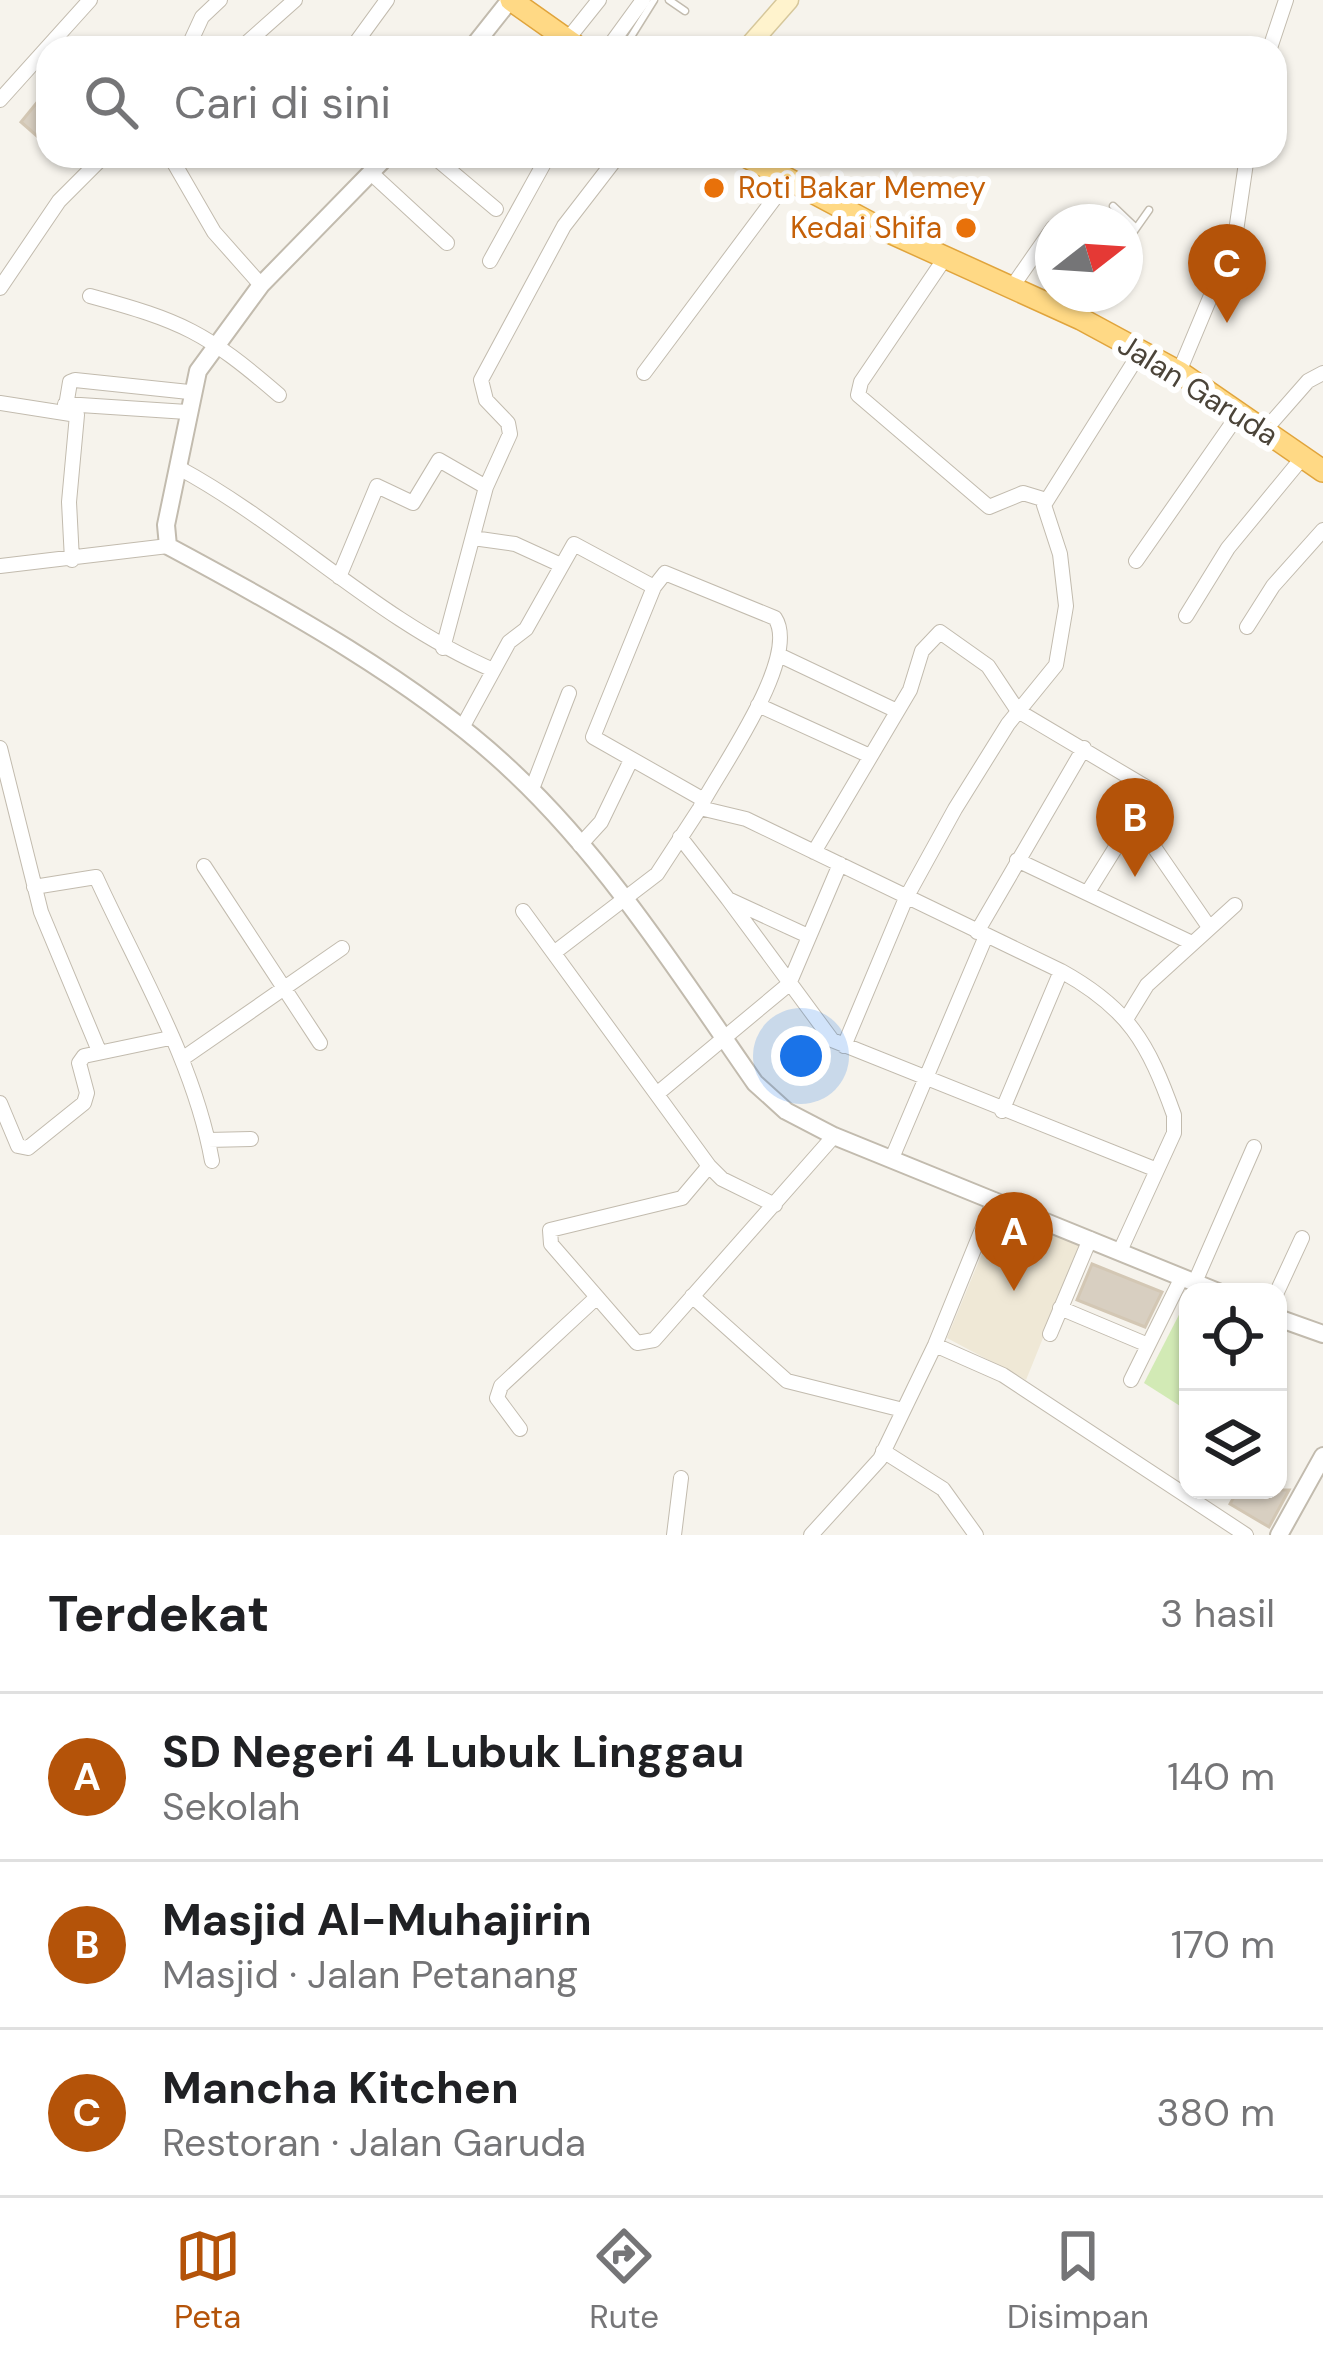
<!DOCTYPE html>
<html lang="id">
<head>
<meta charset="utf-8">
<style>
	:root { --surface:#fff; --page:#f2f2f2; --text:#202124; --muted:#757577; --line:#e0e0e0; --accent:#b45309 }
	body { margin:0; font-family:"DM Sans",sans-serif; background:var(--page); color:var(--text) }
	.controls { position:absolute; right:36px; bottom:36px; display:grid; overflow:hidden; border-radius:24px; box-shadow:0 3px 9px #0004 }
	.controls button { width:108px; height:108px; display:grid; place-items:center; padding:0; border:0; border-bottom:3px solid var(--line); background:var(--surface); color:var(--text); font:60px sans-serif }
	.compass { position:absolute; left:1035px; top:204px; width:108px; height:108px; border-radius:50%; background:var(--surface); box-shadow:0 3px 9px #0004; rotate:73deg }
	.you { position:absolute; left:801px; top:1056px; width:42px; height:42px; margin:-30px; border:9px solid #fff; border-radius:50%; background:#1a73e8; box-shadow:0 0 0 18px #1a73e833 }
	.badge { display:grid; place-items:center; width:78px; height:78px; border-radius:50%; background:var(--accent); color:#fff; font-size:39px; font-weight:700 }
	.pin { position:absolute; translate:-50% -99px; filter:drop-shadow(0 3px 6px #0008) }
	.pin::after { content:''; position:absolute; top:63px; width:42px; height:36px; background:inherit; clip-path:polygon(0 0,100% 0,50% 100%) }
	.list { margin:0; padding:0; list-style:none }
	h2 { display:flex; justify-content:space-between; align-items:center; height:156px; margin:0; padding:0 48px; font-size:51px }
	h2 small { font-size:39px; font-weight:400; color:var(--muted) }
	.list li { display:grid; grid-template-columns:78px 1fr auto; gap:36px; align-items:center; box-sizing:border-box; height:168px; padding:0 48px; border-top:3px solid var(--line) }
	.list b { display:block; font-size:45px; white-space:nowrap }
	.list p { margin:0; font-size:39px; white-space:nowrap; color:var(--muted) }
	.list em { font-size:39px; font-style:normal; color:var(--muted) }
	.icon { flex:none; width:66px; height:66px; fill:none; stroke:currentColor; stroke-width:2; stroke-linecap:round; stroke-linejoin:round }
	.map { position:relative; flex:none; width:1323px; height:1535px; overflow:hidden }
	.search { position:absolute; background:var(--surface); box-shadow:0 3px 9px #0004; left:36px; right:36px; top:36px; height:132px; display:flex; align-items:center; gap:30px; box-sizing:border-box; padding:0 42px; border-radius:36px; color:var(--muted); font-size:45px }
	.sheet { height:660px; background:var(--surface) }
	nav { display:flex; justify-content:space-around; align-items:center; box-sizing:border-box; height:168px; border-top:3px solid var(--line); background:var(--surface); font-size:33px; color:var(--muted) }
	nav a { display:grid; justify-items:center; gap:6px }
	nav .on { color:var(--accent) }
	.map>svg:first-child { display:block }
	.education { fill:#efe8d6 }
	.green { fill:#d2eab5 }
	.building { fill:#d8cfc1; stroke:#d3c7b4; stroke-width:3 }
	.lines { fill:none; stroke-linecap:round; stroke-linejoin:round }
	.service-casing { stroke:#c2bbae; stroke-width:9 }
	.minor-casing { stroke:#c2bbae; stroke-width:16 }
	.tertiary-casing { stroke:#c2bbae; stroke-width:20 }
	.secondary-casing { stroke:#d6c79b; stroke-width:21 }
	.trunk-casing { stroke:#e0a43c; stroke-width:24 }
	.service { stroke:#fff; stroke-width:6 }
	.minor { stroke:#fff; stroke-width:14 }
	.tertiary { stroke:#fff; stroke-width:16 }
	.secondary { stroke:#fff3cd; stroke-width:18 }
	.trunk { stroke:#ffd985; stroke-width:21 }
	.food-dot { fill:#e8710a; stroke:#fff; stroke-width:4.5 }
	.labels { text-anchor:middle; stroke-width:12; stroke-linejoin:round; paint-order:stroke }
	.food-label { font-size:30px; fill:#c56008; stroke:#fff; text-anchor:start }
	.street-label { font-size:30px; fill:#4b4439; stroke:#fff }
</style>
</head>
<body>
<div class="map">
<svg width="1323" height="1535" viewBox="0 0 1323 1535">
	<rect width="100%" height="100%" fill="#f6f3ec"/>
	<!-- education -->
	<path class="education" d="M1000,1210L1081,1244L1026,1380L947,1338Z"/>
	<!-- green -->
	<path class="green" d="M1184,1305L1188,1307V1411L1144,1383Z"/>
	<!-- building -->
	<path class="building" d="M48,89V123L37,136L21,122Z
		M1092,1264L1162,1292L1145,1327L1077,1300Z
		M1238,1490H1289L1269,1527L1230,1504Z"/>
	<g class="lines">
		<defs>
			<path id="service" d="M669,0L685,11
				M624,48L654,0
				M1113,206L1135,227
				M1125,244L1149,210
				M1082,317L1095,294"/>
			<path id="minor" d="M567,40L599,0
				M190,43L202,17L220,0
				M241,48L295,0
				M352,48L387,0
				M608,48L643,0
				M1270,48L1286,0
				M0,100L90,0
				M170,156L214,232L261,285
				M433,156L496,209
				M371,173L447,243
				M947,255L861,382L858,395L989,507L1023,493L1046,500
				M490,261L548,156
				M1012,287L1053,228
				M0,288L59,201L104,156
				M90,296C182,321 206,332 279,395
				M1179,372L1235,238L1247,156
				M644,373L789,179
				M0,403L77,415L69,502L72,560
				M65,404L187,412
				M65,412L70,382L75,380L189,392
				M1265,430L1308,381L1323,373
				M179,468C288,527 377,620 493,670
				M473,538L515,544L561,565
				M1136,561L1240,412
				M0,566L168,546
				M339,577L377,486L413,503L439,460L486,487
				M1186,616L1228,548L1303,457
				M1247,627L1273,586L1323,530
				M443,648L486,487L510,434L508,423L486,400L481,380L564,226L618,156
				M781,656L897,711
				M758,705L870,756
				M462,728L509,642L526,629L574,544L654,587
				M0,748L41,912L99,1051
				M532,789L569,693
				M700,808L704,800C725,762 800,656 775,618L665,573L654,587L593,737L704,800
				M1134,818L1209,927
				M680,837L728,899L806,935
				M580,845L601,822L631,760
				M814,852L910,690L922,651L940,632L988,666L1018,711L1146,787L1134,818L1088,892
				M1017,860L1192,943
				M204,866L320,1043
				M34,887L96,877C138,969 194,1061 212,1161
				M728,899L832,1040L1157,1170
				M523,911L709,1166L722,1179L775,1205
				M977,932L1084,748
				M555,952L657,874L700,808L746,819L1061,971C1128,1008 1148,1042 1174,1115V1133L1120,1251
				M1128,1016L1147,985L1235,905
				M844,1046L906,898L955,809L1008,724L1056,665L1066,606L1060,554L1044,505L1141,351
				M182,1059L342,948
				M658,1093L789,984L840,864
				M0,1103L18,1146L28,1148L84,1103L87,1093L79,1063L84,1056L170,1038
				M1002,1111L1061,971
				M208,1140L251,1139
				M892,1158L986,936
				M709,1166L682,1198L550,1230L551,1244L637,1343L654,1340L834,1136
				M1195,1282L1254,1147
				M1277,1292L1302,1238
				M692,1296L787,1381L903,1410
				M1060,1308L1148,1345
				M1050,1334L1090,1239
				M935,1345L1003,1375L1246,1535
				M1131,1380L1182,1277
				M520,1429L497,1398L501,1386L597,1297
				M883,1451L943,1489L976,1535
				M674,1535L681,1478
				M811,1535L880,1459L935,1345L994,1200"/>
			<path id="tertiary" d="M472,48L510,0
				M387,156L261,285L198,371L166,525L168,546C280,606 421,684 513,772C607,860 682,978 755,1083L786,1111L834,1136L1218,1292
				M1278,1318L1323,1334
				M1279,1535L1323,1456"/>
			<path id="secondary" d="M747,48L789,0"/>
			<path id="trunk" d="M511,0L579,48
				M745,156L876,226L1081,319L1179,372L1323,471"/>
		</defs>
		<!-- service casing -->
		<use href="#service" class="service-casing"/>
		<!-- minor casing -->
		<use href="#minor" class="minor-casing"/>
		<!-- tertiary casing -->
		<use href="#tertiary" class="tertiary-casing"/>
		<!-- secondary casing -->
		<use href="#secondary" class="secondary-casing"/>
		<!-- trunk casing -->
		<use href="#trunk" class="trunk-casing"/>
		<!-- service -->
		<use href="#service" class="service"/>
		<!-- minor -->
		<use href="#minor" class="minor"/>
		<!-- tertiary -->
		<use href="#tertiary" class="tertiary"/>
		<!-- secondary -->
		<use href="#secondary" class="secondary"/>
		<!-- trunk -->
		<use href="#trunk" class="trunk"/>
	</g>
	<!-- markers -->
	<g class="food-dot">
		<circle cx="714" cy="188" r="12"/>
		<circle cx="966" cy="228" r="12"/>
	</g>
	<g class="labels">
		<!-- food labels -->
		<g class="food-label">
			<text x="738" y="198">Roti Bakar Memey</text>
			<text x="942" y="238" text-anchor="end">Kedai Shifa</text>
		</g>
		<!-- street labels -->
		<g class="street-label">
			<text transform="translate(1198 390) rotate(32)" y="10">Jalan Garuda</text>
		</g>
	</g>
</svg>
<div class="controls">
<button><svg class="icon" aria-label="locate" viewBox="0 0 24 24"><circle cx="12" cy="12" r="6"/><path d="M12 2v4M12 18v4M2 12h4M18 12h4"/></svg></button>
<button><svg class="icon" aria-label="layers" viewBox="0 0 24 24"><path d="M12 4l9 5-9 5-9-5zM3 14l9 5 9-5"/></svg></button>
</div>
<svg class="compass" viewBox="-18 -18 36 36"><path d="M0-13l5 13h-10z" fill="#e53935"/><path d="M0 13l5-13h-10z" fill="#757577"/></svg>
<div class="you"></div>
<div class="pin badge" style="left:1014px;top:1291px">A</div>
<div class="pin badge" style="left:1135px;top:877px">B</div>
<div class="pin badge" style="left:1227px;top:323px">C</div>
<div class="search"><svg class="icon" aria-label="search" viewBox="0 0 24 24"><circle cx="10" cy="10" r="6"/><path d="M15 15l6 6"/></svg>Cari di sini</div>
</div>
<section class="sheet">
<h2>Terdekat<small>3 hasil</small></h2>
<ul class="list">
<li><span class="badge">A</span><div><b>SD Negeri 4 Lubuk Linggau</b><p>Sekolah</p></div><em>140 m</em></li>
<li><span class="badge">B</span><div><b>Masjid Al-Muhajirin</b><p>Masjid · Jalan Petanang</p></div><em>170 m</em></li>
<li><span class="badge">C</span><div><b>Mancha Kitchen</b><p>Restoran · Jalan Garuda</p></div><em>380 m</em></li>
</ul>
</section>
<nav>
<a class="on"><svg class="icon" aria-label="map" viewBox="0 0 24 24"><path d="M3 6l6-2 6 2 6-2v14l-6 2-6-2-6 2zM9 4v14M15 6v14"/></svg>Peta</a>
<a><svg class="icon" aria-label="directions" viewBox="0 0 24 24"><path d="M12 3l9 9-9 9-9-9zM9 14v-3h6M13 9l2 2-2 2"/></svg>Rute</a>
<a><svg class="icon" aria-label="saved" viewBox="0 0 24 24"><path d="M7 4h10v16l-5-4-5 4z"/></svg>Disimpan</a>
</nav>
</body>
</html>
